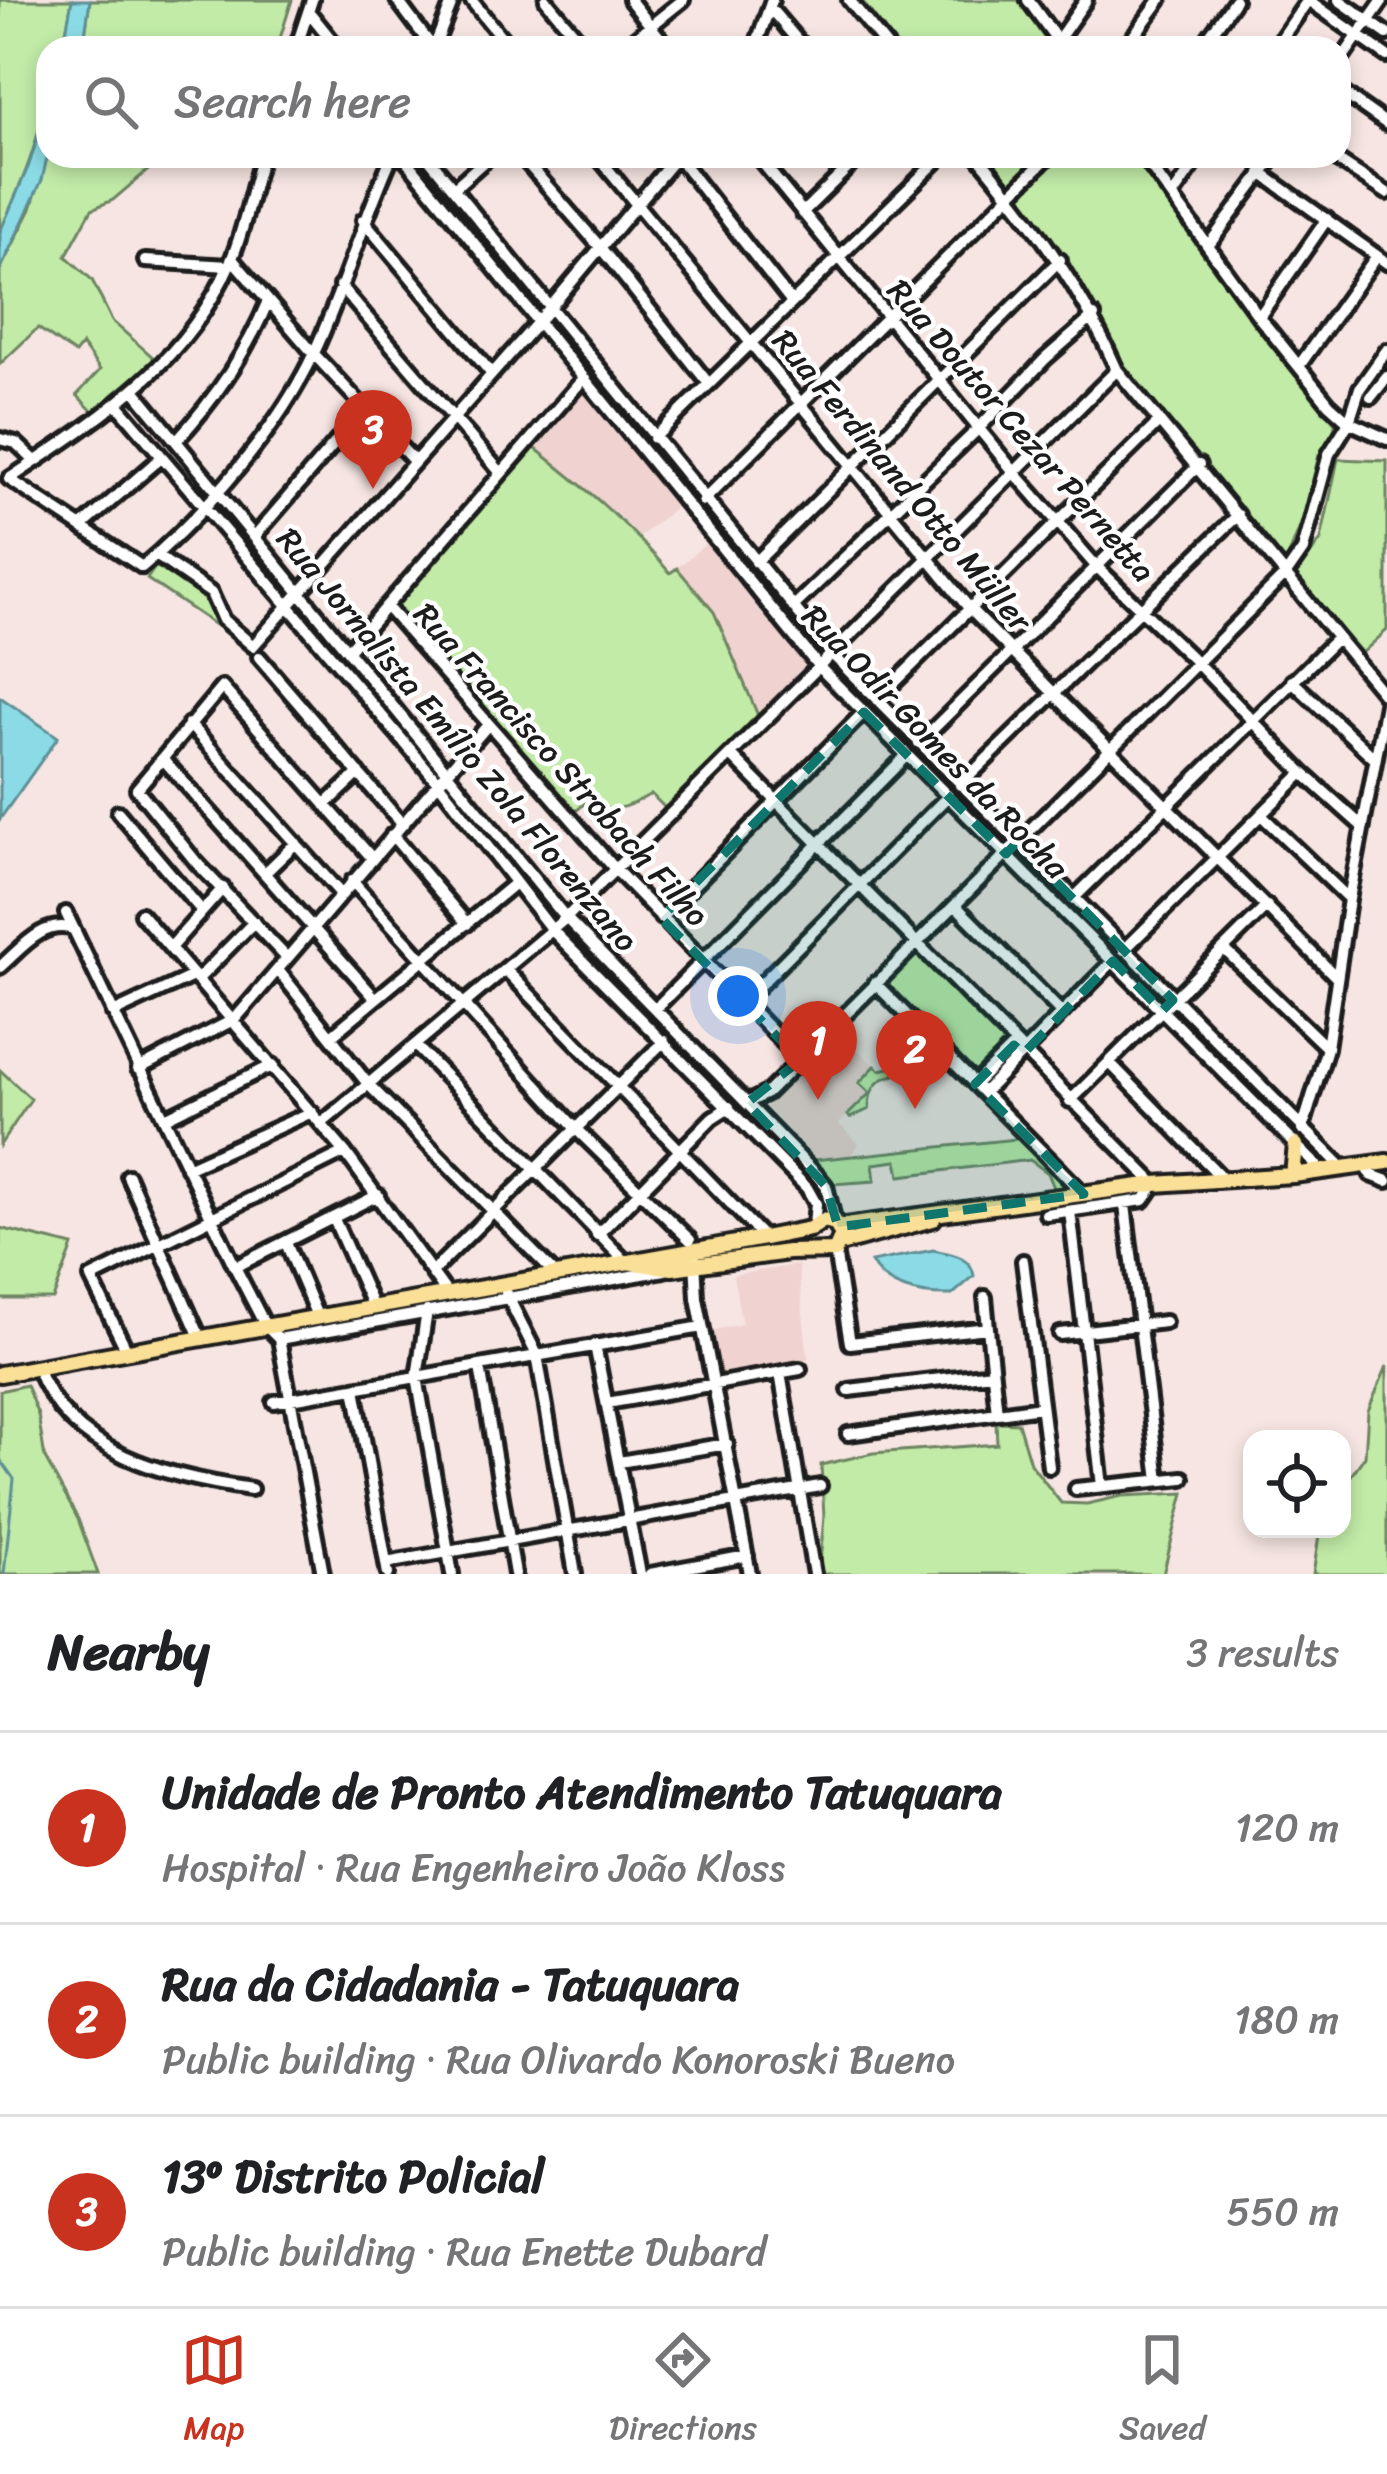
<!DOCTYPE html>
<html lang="en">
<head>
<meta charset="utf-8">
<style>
	:root { --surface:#fff; --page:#f6f6f6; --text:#202124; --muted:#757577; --line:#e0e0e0; --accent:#c8321e }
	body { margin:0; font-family:Sriracha,sans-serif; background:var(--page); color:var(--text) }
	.controls { position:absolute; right:36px; bottom:36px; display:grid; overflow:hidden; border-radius:24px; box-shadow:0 6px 18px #0003 }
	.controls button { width:108px; height:108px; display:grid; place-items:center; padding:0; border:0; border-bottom:3px solid var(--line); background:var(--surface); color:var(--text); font:60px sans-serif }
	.you { position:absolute; left:738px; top:996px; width:42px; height:42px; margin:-30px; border:9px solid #fff; border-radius:50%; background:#1a73e8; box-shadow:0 0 0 18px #1a73e833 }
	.badge { display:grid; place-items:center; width:78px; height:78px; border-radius:50%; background:var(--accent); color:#fff; font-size:39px; font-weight:700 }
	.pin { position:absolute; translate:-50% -99px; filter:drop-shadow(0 3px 6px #0008) }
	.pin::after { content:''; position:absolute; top:63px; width:42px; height:36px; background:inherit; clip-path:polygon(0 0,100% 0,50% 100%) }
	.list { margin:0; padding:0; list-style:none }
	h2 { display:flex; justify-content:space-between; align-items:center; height:156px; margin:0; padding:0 48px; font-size:51px }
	h2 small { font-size:39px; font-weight:400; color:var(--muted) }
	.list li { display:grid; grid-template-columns:78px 1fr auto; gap:36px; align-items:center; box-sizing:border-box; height:192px; padding:0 48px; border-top:3px solid var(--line) }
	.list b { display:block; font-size:45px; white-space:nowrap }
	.list p { margin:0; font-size:39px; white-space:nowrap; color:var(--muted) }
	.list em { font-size:39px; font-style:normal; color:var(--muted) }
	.icon { flex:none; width:66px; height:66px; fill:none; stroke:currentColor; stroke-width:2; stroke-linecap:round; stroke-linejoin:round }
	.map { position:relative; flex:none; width:1387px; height:1574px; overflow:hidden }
	.search { position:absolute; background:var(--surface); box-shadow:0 6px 18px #0003; left:36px; right:36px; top:36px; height:132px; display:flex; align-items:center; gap:30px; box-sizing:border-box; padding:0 42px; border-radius:36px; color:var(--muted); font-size:45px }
	.sheet { height:732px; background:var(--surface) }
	nav { display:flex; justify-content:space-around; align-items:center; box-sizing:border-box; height:168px; border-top:3px solid var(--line); background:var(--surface); font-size:33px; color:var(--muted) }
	nav a { display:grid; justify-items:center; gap:6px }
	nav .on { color:var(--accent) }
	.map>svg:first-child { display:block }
	.built { fill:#f0d2d0 }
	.green { fill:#c1eba7; stroke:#6e8462; stroke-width:3 }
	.water { fill:#8bdbe6; stroke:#5f8f95; stroke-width:3 }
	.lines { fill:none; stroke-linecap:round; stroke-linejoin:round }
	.stream { stroke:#5f8f95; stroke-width:3 }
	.minor-casing { stroke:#1c1c1c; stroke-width:20 }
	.major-casing { stroke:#1c1c1c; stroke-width:22 }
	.minor { stroke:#fff; stroke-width:10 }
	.major { stroke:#fadf96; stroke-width:14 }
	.marked { fill:#0f766e; fill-opacity:0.2; stroke:#0f766e; stroke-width:9; stroke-dasharray:24 15; stroke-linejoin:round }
	.labels { text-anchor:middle; stroke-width:9; stroke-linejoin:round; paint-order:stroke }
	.street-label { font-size:33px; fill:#1c1c1c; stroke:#fff }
</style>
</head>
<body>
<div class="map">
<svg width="1387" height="1574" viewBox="0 0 1387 1574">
	<rect width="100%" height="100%" fill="#f6e5e3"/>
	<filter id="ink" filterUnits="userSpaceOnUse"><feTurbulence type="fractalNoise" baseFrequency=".00833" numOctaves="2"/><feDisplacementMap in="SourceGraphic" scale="24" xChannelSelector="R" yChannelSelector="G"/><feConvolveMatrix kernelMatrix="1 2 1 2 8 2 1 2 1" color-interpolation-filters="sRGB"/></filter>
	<g filter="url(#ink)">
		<!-- built -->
		<path class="built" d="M582,387L678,505L640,537L614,511L592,500L581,484L531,445Z
			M708,542L809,665L759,718L714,612L677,568Z
			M839,1032L875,1066L859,1083L870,1093L839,1124L859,1144L850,1156L815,1158L766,1107Z
			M798,1265L808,1359L717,1376L710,1331L742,1324L733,1275Z"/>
		<!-- green -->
		<path class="green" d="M0,0H72L63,48H48C48,125 30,163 0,232Z
			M90,0H292L277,48H83Z
			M861,0H1018L1051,48H899Z
			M48,153L171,156L154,165L113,200L92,209L66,256L92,280L112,321L155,359L93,412L77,395L100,370L82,345L75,354L38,328L0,364V270L31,209Z
			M986,156H1037L1011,188Z
			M1058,156H1134L1335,423L1334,434L1319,455L1303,519L1285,565L1122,366L1066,256L1020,198Z
			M531,445C582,485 628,523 670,573L677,568L714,612L759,718L665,808L651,794C627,808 612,814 585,803L572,815L388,604L439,554Z
			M1338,459L1387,461V630L1362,653L1294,577L1321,540Z
			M156,566L205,599L221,629L147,579Z
			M916,953L1006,1044L975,1074L885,983Z
			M875,1066L880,1070L894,1067L895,1075C876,1078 869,1090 869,1109L850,1118L848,1115L870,1093L859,1083Z
			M0,1070L31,1099L0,1145Z
			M1025,1138L1070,1189L1056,1193L1048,1173L1030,1160L900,1176L897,1161L873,1164L875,1181L832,1184L814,1160Z
			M0,1228L73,1246L53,1299H0Z
			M1387,1366V1574H1313L1320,1529H1342V1488L1365,1456L1368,1411Z
			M26,1385L38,1415L45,1458L78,1519L98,1574H0V1391Z
			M996,1422L1018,1423L1030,1463L1061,1503L1087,1504L1122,1496L1184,1493L1163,1574H819L824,1516L821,1465L873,1453L997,1444Z"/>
		<!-- water -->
		<path class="water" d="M72,0H90L83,48H63Z
			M48,103V153L42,180L0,270V232L29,165Z
			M0,697L58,737L0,819Z
			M933,1250C951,1254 971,1255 974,1276L952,1295C922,1296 885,1289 871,1262Z"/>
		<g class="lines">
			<!-- stream -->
			<path class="stream" d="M1319,0L1350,22
				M0,1459L14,1479L4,1574"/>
			<defs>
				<path id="minor" d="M397,0L433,48
					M471,0L510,48
					M546,0L586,48
					M630,0L668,48
					M849,0L888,48
					M1028,0L1063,48
					M1339,0L1387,34
					M770,8L804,48
					M309,12L338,48
					M1058,40L1086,0
					M296,48L312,0
					M434,48L453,0
					M623,48L683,0
					M755,48L772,0
					M1125,48L1160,0
					M1201,48L1235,0
					M1275,48L1308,0L1387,56
					M1339,63L1383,0
					M1339,90L1387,124
					M262,156C251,191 245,229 230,263C187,364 97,420 9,479L142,567C204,515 280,427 314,353C344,289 363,220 392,156
					M403,156L820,668L1322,1171
					M427,156L832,654L1343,1168
					M521,156L600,247L709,384
					M597,156L969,608L1336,977
					M677,156L792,303
					M757,156L1015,473L1096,566L1197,663L1303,773L1363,827
					M978,156C1034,223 1082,289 1117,370L1387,698
					M1143,156L1259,317L1329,404L1349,422L1387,439
					M1331,156L1387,193
					M1261,173L1387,263
					M454,188L490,156
					M1173,195L1200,156
					M802,213L860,156
					M363,220L491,373
					M1208,246L1275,156
					M232,259L314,354L413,460
					M145,261L229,266
					M340,286L501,473
					M1259,317L1327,219
					M1299,366L1377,256
					M135,391L566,918L816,1174L826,1186L835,1223
					M1371,397L1387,377
					M118,405L438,782L552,930L807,1188L816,1204L814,1224
					M654,438L942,156
					M0,439L16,443L35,461
					M176,441C215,399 246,354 268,301
					M703,501L1049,156
					M81,527L162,457
					M254,537L365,408
					M156,555L211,593L223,620L253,646L538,322L677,156
					M756,562L1060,260
					M386,606L616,870L800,1060
					M793,607L978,429L1045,359L1094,316
					M349,649L584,378
					M259,657L402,824
					M1292,681L1375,759
					M877,700L1159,422
					M189,724L341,894
					M919,743L1199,465
					M731,755L1155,1184L1144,1200L1046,1214
					M163,759L375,998
					M960,785L1238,515
					M325,805L359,773
					M118,812L202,911
					M1261,815L1349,899
					M392,835L467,924
					M266,872L296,843
					M352,881L576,1129L690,1240
					M1073,899L1337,638
					M955,905L1062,1013
					M66,913L235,1267L265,1325L279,1339
					M141,914L345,1152L446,1292
					M661,918L864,712
					M170,948L223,888
					M1224,949L1327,1048
					M1124,950L1303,773
					M287,958L196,862L137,789L222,687L372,858
					M0,967C21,949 43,919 73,929
					M505,969L764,1238
					M278,970L368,1084L555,1274
					M197,980L254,922
					M875,983L1084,1194
					M743,1002L948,796
					M655,1009L907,755
					M113,1013L193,976
					M331,1036L515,883
					M415,1045L626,1262
					M1109,1062L1224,1180
					M138,1069L235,1019L487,726
					M975,1084L1014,1045
					M984,1092L1113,961
					M1070,1101L1267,906
					M747,1103L767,1093L1287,573L1303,550L1329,454L1349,422L1360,388L1387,350
					M165,1118L273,1065
					M322,1123L566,918L1117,370
					M1302,1130L1327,1048L1349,899L1387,699
					M1366,1165L1371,1175L1387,1181
					M187,1168L312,1112
					M128,1176L200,1337
					M1125,1205L1159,1480
					M1070,1211L1102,1486
					M334,1219L373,1307
					M597,1235L712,1118L729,1107
					M286,1243L317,1316
					M835,1251L850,1343L988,1328L997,1413
					M695,1259L697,1298L750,1574
					M1023,1261L1049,1467
					M235,1267L378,1195
					M433,1271L664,1041
					M506,1293L537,1355L575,1574
					M985,1297L988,1328
					M427,1311L417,1377L452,1574
					M1060,1334L1165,1322
					M279,1339L665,1270
					M279,1339L323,1574
					M595,1345L640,1574
					M126,1349L91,1278L345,1152
					M37,1367C68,1454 168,1477 251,1489
					M480,1367L515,1574
					M780,1373L814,1574
					M355,1388L388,1574
					M849,1390L992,1373
					M274,1402L702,1327
					M607,1403L800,1369
					M848,1434L1041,1407
					M619,1462L727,1444
					M1076,1489L1183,1478
					M386,1563L820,1486
					M650,1574L747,1556"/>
				<path id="major" d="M1293,1175L1296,1145
					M838,1227L1155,1184L1293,1175L1387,1162
					M840,1244L933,1219
					M0,1374L764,1238L810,1229L824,1220L835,1223L842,1235L835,1251L788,1252L672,1268L626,1262"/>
			</defs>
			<!-- minor casing -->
			<use href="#minor" class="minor-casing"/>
			<!-- major casing -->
			<use href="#major" class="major-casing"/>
			<!-- minor -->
			<use href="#minor" class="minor"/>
			<!-- major -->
			<use href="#major" class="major"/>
		</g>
	</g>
	<!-- marked area -->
	<path class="marked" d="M864,712L1006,854L1017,842L1173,1000L1162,1011L1113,961L1023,1054L1014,1045L975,1084L1084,1194L838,1227L826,1186L747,1103L800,1060L661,918Z"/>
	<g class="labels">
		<!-- street labels -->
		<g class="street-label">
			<text transform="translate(1022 430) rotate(49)" y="12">Rua Doutor Cezar Pernetta</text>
			<text transform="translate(903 480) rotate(50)" y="12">Rua Ferdinand Otto Müller</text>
			<text transform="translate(458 739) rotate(50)" y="12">Rua Jornalista Emílio Zola Florenzano</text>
			<text transform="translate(936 741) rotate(46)" y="12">Rua Odir Gomes da Rocha</text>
			<text transform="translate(562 764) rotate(48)" y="12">Rua Francisco Strobach Filho</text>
		</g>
	</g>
</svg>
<div class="controls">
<button><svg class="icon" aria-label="locate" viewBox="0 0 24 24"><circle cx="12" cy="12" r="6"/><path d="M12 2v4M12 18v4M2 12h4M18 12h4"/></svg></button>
</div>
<div class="you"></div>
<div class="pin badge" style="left:818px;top:1100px">1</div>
<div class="pin badge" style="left:915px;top:1109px">2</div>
<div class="pin badge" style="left:373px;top:489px">3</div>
<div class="search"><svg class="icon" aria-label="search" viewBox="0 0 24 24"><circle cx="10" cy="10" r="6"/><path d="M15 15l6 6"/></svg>Search here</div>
</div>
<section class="sheet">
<h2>Nearby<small>3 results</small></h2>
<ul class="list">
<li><span class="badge">1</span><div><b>Unidade de Pronto Atendimento Tatuquara</b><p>Hospital · Rua Engenheiro João Kloss</p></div><em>120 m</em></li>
<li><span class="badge">2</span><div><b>Rua da Cidadania - Tatuquara</b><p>Public building · Rua Olivardo Konoroski Bueno</p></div><em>180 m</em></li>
<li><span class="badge">3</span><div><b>13º Distrito Policial</b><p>Public building · Rua Enette Dubard</p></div><em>550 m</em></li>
</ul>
</section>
<nav>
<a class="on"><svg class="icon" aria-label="map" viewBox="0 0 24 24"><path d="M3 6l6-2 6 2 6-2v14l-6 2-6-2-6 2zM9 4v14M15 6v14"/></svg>Map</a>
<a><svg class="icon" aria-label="directions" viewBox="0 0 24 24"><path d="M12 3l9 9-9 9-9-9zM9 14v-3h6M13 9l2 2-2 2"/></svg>Directions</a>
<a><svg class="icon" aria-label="saved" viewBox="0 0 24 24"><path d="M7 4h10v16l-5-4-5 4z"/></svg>Saved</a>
</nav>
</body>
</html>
